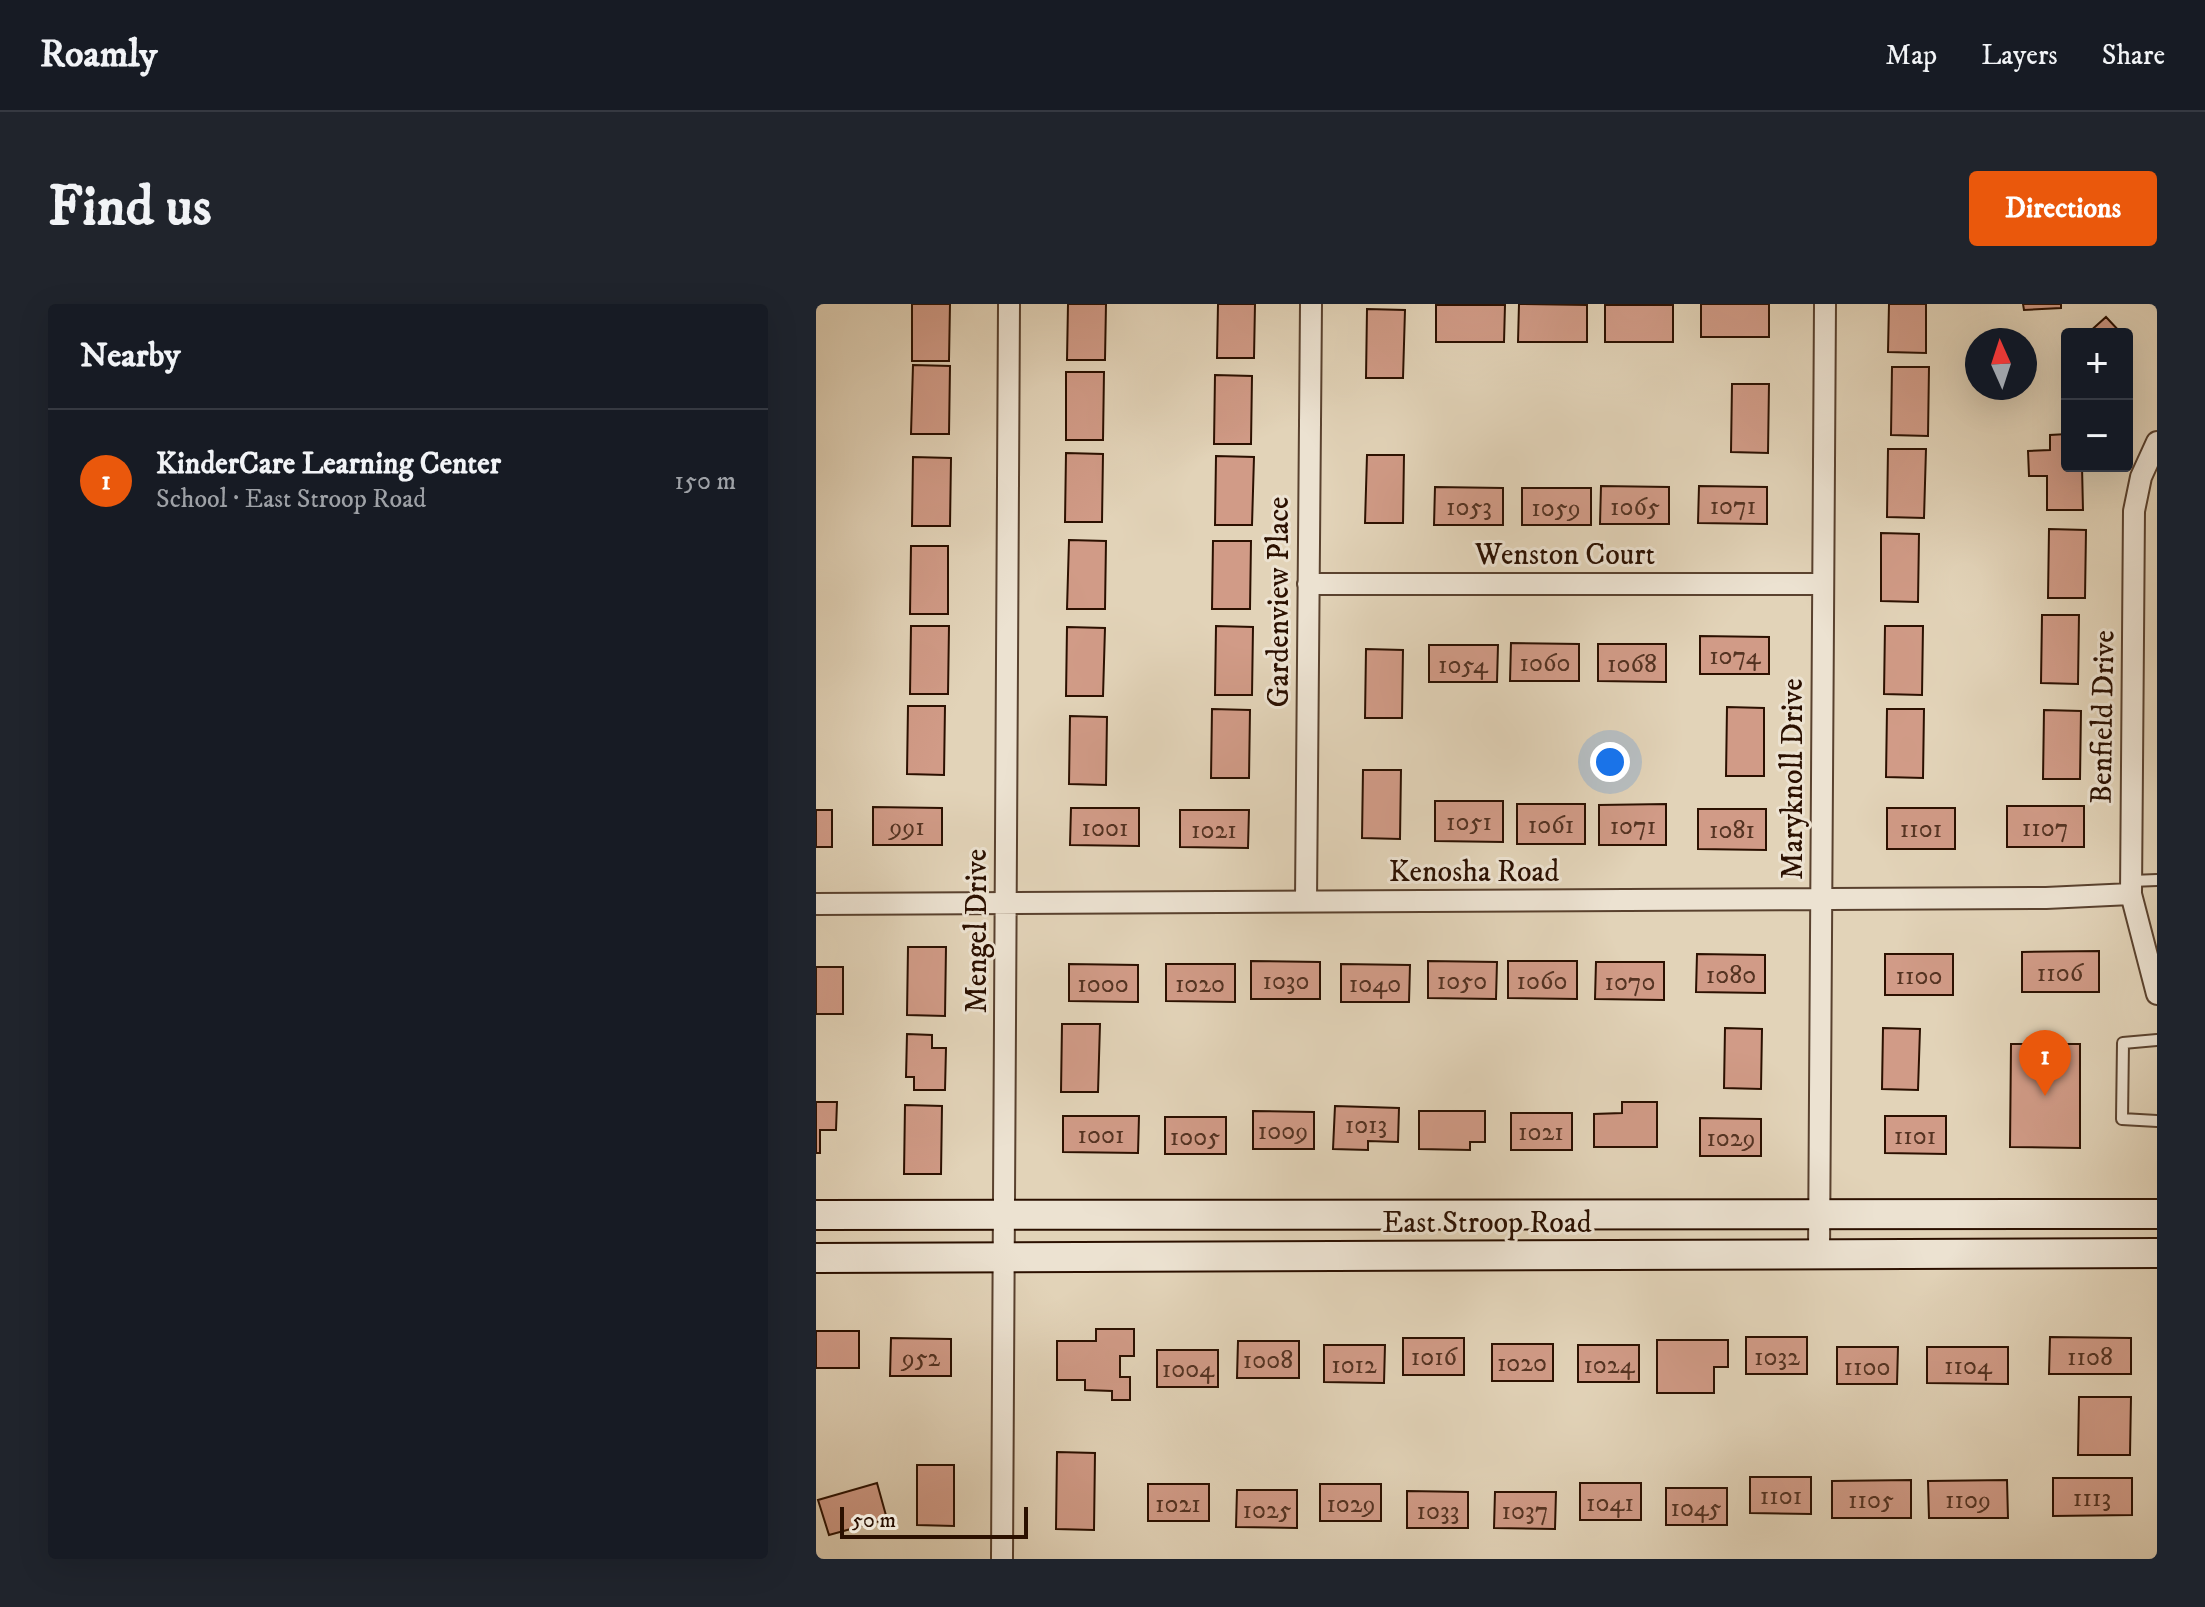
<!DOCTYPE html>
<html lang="en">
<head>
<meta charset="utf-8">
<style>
	:root { --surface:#171b24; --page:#20242c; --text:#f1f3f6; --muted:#9ea1a6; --line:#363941; --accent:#ea580c }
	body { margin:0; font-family:"IM FELL DW Pica",serif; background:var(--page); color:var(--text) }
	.controls { position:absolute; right:24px; top:24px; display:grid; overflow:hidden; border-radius:8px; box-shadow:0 8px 32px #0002 }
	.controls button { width:72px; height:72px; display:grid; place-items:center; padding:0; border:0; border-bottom:2px solid var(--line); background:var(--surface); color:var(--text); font:40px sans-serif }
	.compass { position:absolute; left:1149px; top:24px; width:72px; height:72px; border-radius:50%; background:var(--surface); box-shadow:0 8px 32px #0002; rotate:357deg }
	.scale { position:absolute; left:24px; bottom:20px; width:188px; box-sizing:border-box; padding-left:8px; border:4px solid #2b1000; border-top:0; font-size:22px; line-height:28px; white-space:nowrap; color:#2b1000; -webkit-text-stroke:6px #ece2d1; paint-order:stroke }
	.you { position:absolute; left:794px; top:458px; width:28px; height:28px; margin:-20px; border:6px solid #fff; border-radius:50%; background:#1a73e8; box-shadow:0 0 0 12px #1a73e833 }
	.badge { display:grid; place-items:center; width:52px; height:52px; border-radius:50%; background:var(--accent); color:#fff; font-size:26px; font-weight:700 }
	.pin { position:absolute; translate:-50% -66px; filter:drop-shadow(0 2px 4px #0008) }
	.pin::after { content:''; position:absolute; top:42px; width:28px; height:24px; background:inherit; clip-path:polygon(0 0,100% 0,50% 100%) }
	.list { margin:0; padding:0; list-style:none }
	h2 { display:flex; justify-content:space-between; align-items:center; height:104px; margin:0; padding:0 32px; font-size:34px }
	h2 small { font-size:26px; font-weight:400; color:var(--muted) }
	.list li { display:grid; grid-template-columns:52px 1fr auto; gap:24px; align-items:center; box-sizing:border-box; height:144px; padding:0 32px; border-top:2px solid var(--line) }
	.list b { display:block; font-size:30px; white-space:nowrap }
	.list p { margin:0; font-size:26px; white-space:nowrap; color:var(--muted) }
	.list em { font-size:26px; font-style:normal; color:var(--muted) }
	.map { position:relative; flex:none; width:1341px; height:1255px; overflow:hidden; border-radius:8px }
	header { display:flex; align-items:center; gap:48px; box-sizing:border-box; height:112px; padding:0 40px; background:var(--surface); border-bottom:2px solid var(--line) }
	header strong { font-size:38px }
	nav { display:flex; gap:44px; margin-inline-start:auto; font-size:28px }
	.intro { display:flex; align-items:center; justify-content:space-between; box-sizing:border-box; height:192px; padding:0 48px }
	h1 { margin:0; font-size:56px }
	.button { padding:20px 36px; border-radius:8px; background:var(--accent); color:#fff; font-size:28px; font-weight:700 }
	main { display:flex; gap:48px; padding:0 48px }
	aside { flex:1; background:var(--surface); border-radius:8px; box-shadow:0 8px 32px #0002 }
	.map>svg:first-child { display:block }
	.building { fill:#d19b87; stroke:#2b1000; stroke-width:2 }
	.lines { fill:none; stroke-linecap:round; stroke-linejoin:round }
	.lane-casing { stroke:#59412e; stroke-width:14 }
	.street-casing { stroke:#59412e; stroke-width:24 }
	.secondary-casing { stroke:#2b1000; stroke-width:32 }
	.lane { stroke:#ece2d1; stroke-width:10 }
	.street { stroke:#ece2d1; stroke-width:20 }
	.secondary { stroke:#ece2d1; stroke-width:28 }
	.labels { text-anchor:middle; stroke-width:6; stroke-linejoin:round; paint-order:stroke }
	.number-label { font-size:26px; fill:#543322 }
	.street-label { font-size:30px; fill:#2b1000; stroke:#ece2d1 }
</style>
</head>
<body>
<header>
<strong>Roamly</strong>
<nav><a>Map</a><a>Layers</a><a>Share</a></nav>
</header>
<div class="intro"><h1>Find us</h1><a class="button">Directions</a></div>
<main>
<aside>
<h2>Nearby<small></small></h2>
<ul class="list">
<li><span class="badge">1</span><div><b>KinderCare Learning Center</b><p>School · East Stroop Road</p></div><em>150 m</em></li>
</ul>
</aside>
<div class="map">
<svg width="1341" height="1255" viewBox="0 0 1341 1255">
	<rect width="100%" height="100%" fill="#e2d3b8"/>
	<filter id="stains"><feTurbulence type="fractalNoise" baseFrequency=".0025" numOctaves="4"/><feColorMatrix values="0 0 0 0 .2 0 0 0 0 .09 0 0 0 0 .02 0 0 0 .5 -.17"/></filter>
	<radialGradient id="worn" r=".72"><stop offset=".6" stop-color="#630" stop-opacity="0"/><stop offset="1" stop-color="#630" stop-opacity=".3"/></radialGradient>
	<!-- building -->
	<path class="building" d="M96,0H134L133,57H96Z
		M252,0H290L289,56H251Z
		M402,0H439L438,54H401Z
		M703,0L771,1V38H702Z
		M885,0H953V33H885Z
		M1073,0H1110V49L1072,48Z
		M1207,0H1245V4L1208,6Z
		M620,1H689L688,38H620Z
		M789,1H857V38H789Z
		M551,5L589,6L587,74H550Z
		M1290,13L1306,30H1271Z
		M97,61L134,62L133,130H95Z
		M1076,63H1113L1112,132L1075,131Z
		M250,68H288L287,136H250Z
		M399,71L436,72L435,140H398Z
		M916,80H953L952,149L915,148Z
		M1251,130V162H1266L1267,206H1231V172H1213L1212,147L1234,146V131Z
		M1072,145H1110L1108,214L1071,213Z
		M250,149L287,150L286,218H249Z
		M551,151H588L587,219H549Z
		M400,152L438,153L436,221H399Z
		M97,153L135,154L134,222H96Z
		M785,182L853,183V220H784Z
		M883,182L951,183V220L882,219Z
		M619,183L687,184V221H618Z
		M706,184H775V221H706Z
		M1233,225L1270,226L1269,294H1232Z
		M1065,229L1103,230L1102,298L1065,297Z
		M253,236L290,237L289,305H251Z
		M397,237H435L434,305H396Z
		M95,242H132V310H94Z
		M1226,311H1263L1262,380L1225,379Z
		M95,322H133L132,390H94Z
		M400,322L437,323L436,391H399Z
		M1069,322H1107L1106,391L1068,390Z
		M251,323L289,324L287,392H250Z
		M884,332L953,333V370H884Z
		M695,339L763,340V377H694Z
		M782,340H850V378L782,377Z
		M613,341H682L681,378H613Z
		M550,345L587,346L586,414H549Z
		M92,402H129L128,471L91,470Z
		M911,403L948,404V472H910Z
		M396,405L434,406L433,474H395Z
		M1071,405H1108L1107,474L1070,473Z
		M1228,406L1265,407L1264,475H1227Z
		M254,412L291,413L290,481L253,480Z
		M547,466H585L584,535L546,534Z
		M619,497H687V538L619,537Z
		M701,500H769V540H701Z
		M850,500V541H783V501Z
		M1191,502H1268V543H1191Z
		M57,503L126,504V541H57Z
		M255,504H323V542L254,541Z
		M1071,504H1139V545H1071Z
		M882,505H950V546L882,545Z
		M0,506H16V543H0Z
		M364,506H433L432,544L364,543Z
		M92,643H130L129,712L91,711Z
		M1283,647V688H1206V648Z
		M881,650L949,651V689L880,688Z
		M1069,650H1137V691H1069Z
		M435,657L504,658V695H435Z
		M612,657L681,658L680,695L612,694Z
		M692,657H761V695L692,694Z
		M780,658H848V696L779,695Z
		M253,660L322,661V698L253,697Z
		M350,660H419V698L350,697Z
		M525,660L594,661L593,698H525Z
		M0,663H27V710H0Z
		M246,720H284L282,788H245Z
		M909,724L946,725L945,785L908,784Z
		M1067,724L1104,725L1102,786L1066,785Z
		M91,730L116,731V744H130L129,786H98V773H90Z
		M1195,740H1264V844L1194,843Z
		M0,798H21L20,826H4V849H0Z
		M806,798H841V843H778V810L806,809Z
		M89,801L126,802L125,870H88Z
		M519,802L583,804L582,838L552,837V846L517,845Z
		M437,807L498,808V845H437Z
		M603,807H669V838H654V846L603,845Z
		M695,809H756V846H695Z
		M247,812H323L322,849L247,848Z
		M1069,812H1130V850L1069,849Z
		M349,813H410V850H349Z
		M884,814L945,815V852H884Z
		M280,1025H318V1052H304V1073H314V1096H296V1087L269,1086V1076H241V1037H280Z
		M0,1027H43V1064H0Z
		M930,1033H991V1070H930Z
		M1234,1033L1315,1034V1070H1233Z
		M75,1034L135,1035V1072H74Z
		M587,1034H648V1071H587Z
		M841,1036H912V1063H898V1089H841Z
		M422,1037H483V1074H421Z
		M676,1040H737V1077H676Z
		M508,1041H569L568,1079L508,1078Z
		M762,1041H823V1078H762Z
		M1021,1043H1082L1081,1080H1021Z
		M1111,1043H1192V1080L1111,1079Z
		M341,1046H402V1083H341Z
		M1263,1093H1315L1314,1151H1262Z
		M241,1148L279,1149L278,1226L240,1225Z
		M101,1161H138V1222L101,1221Z
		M934,1173H995V1210L934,1209Z
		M1237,1174H1316V1211L1237,1212Z
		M1095,1176V1214H1016V1177Z
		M1191,1176L1192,1214H1113L1112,1177Z
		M61,1179L71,1215L13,1231L2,1196Z
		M764,1179H825V1216H764Z
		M332,1180H393V1217H332Z
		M504,1180H565V1217H504Z
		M850,1184H911V1221H850Z
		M421,1186H481V1224L420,1223Z
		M591,1187L652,1188V1224H591Z
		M679,1188H740L739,1225L678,1224Z"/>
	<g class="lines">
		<defs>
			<path id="lane" d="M1315,577L1341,576
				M1341,736L1307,739L1306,815L1341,817"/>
			<path id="street" d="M1341,138L1325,173L1318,207L1315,590L1341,690
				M492,280H1006
				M490,597L495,0
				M0,600L1230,594L1315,590
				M1003,951L1009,0
				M186,1255L193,0"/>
			<path id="secondary" d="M0,911L1341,910
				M0,954L1341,949"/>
		</defs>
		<!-- lane casing -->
		<use href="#lane" class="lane-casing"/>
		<!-- street casing -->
		<use href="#street" class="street-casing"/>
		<!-- secondary casing -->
		<use href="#secondary" class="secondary-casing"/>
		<!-- lane -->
		<use href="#lane" class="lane"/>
		<!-- street -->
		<use href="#street" class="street"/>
		<!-- secondary -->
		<use href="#secondary" class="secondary"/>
	</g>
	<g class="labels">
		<!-- number labels -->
		<g class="number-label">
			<text x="917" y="210">1071</text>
			<text x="653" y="211">1053</text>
			<text x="819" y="211">1065</text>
			<text x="740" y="212">1059</text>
			<text x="919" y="360">1074</text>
			<text x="729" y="367">1060</text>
			<text x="816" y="368">1068</text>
			<text x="647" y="369">1054</text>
			<text x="653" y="526">1051</text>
			<text x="735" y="529">1061</text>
			<text x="817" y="530">1071</text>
			<text x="91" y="531">991</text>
			<text x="289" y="532">1001</text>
			<text x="1229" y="532">1107</text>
			<text x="1105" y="533">1101</text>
			<text x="398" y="534">1021</text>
			<text x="916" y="534">1081</text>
			<text x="1244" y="677">1106</text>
			<text x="915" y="679">1080</text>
			<text x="1103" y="680">1100</text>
			<text x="470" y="685">1030</text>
			<text x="646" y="685">1050</text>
			<text x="726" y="685">1060</text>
			<text x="814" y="686">1070</text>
			<text x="287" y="688">1000</text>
			<text x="384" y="688">1020</text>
			<text x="559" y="688">1040</text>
			<text x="550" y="829">1013</text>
			<text x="467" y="835">1009</text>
			<text x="725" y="836">1021</text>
			<text x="285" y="839">1001</text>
			<text x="1099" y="840">1101</text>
			<text x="379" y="841">1005</text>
			<text x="915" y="842">1029</text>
			<text x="618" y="1061">1016</text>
			<text x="961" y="1061">1032</text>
			<text x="1274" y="1061">1108</text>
			<text x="105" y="1062">952</text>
			<text x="452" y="1064">1008</text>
			<text x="706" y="1067">1020</text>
			<text x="538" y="1069">1012</text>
			<text x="793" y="1069">1024</text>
			<text x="1152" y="1070">1104</text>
			<text x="1051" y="1071">1100</text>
			<text x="372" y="1073">1004</text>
			<text x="965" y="1200">1101</text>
			<text x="1276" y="1202">1113</text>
			<text x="1055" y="1204">1105</text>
			<text x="1152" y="1204">1109</text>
			<text x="794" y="1207">1041</text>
			<text x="362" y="1208">1021</text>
			<text x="535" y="1208">1029</text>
			<text x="880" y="1212">1045</text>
			<text x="451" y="1214">1025</text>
			<text x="622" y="1215">1033</text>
			<text x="709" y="1215">1037</text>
		</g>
		<!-- street labels -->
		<g class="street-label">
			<text x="749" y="260">Wenston Court</text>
			<text transform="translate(462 298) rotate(-90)" y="10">Gardenview Place</text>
			<text transform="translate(1286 413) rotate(-89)" y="10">Benfield Drive</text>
			<text transform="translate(976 475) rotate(-90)" y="10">Maryknoll Drive</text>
			<text x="658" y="577">Kenosha Road</text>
			<text transform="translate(160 627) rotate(-90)" y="10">Mengel Drive</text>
			<text x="671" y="928">East Stroop Road</text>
		</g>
	</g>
	<rect width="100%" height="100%" filter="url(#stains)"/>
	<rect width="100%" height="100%" fill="url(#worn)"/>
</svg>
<div class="controls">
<button>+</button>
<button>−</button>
</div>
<svg class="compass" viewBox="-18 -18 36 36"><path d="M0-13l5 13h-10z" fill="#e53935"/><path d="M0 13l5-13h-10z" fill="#9ea1a6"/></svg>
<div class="scale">50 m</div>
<div class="you"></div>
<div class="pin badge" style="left:1229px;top:792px">1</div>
</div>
</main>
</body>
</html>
